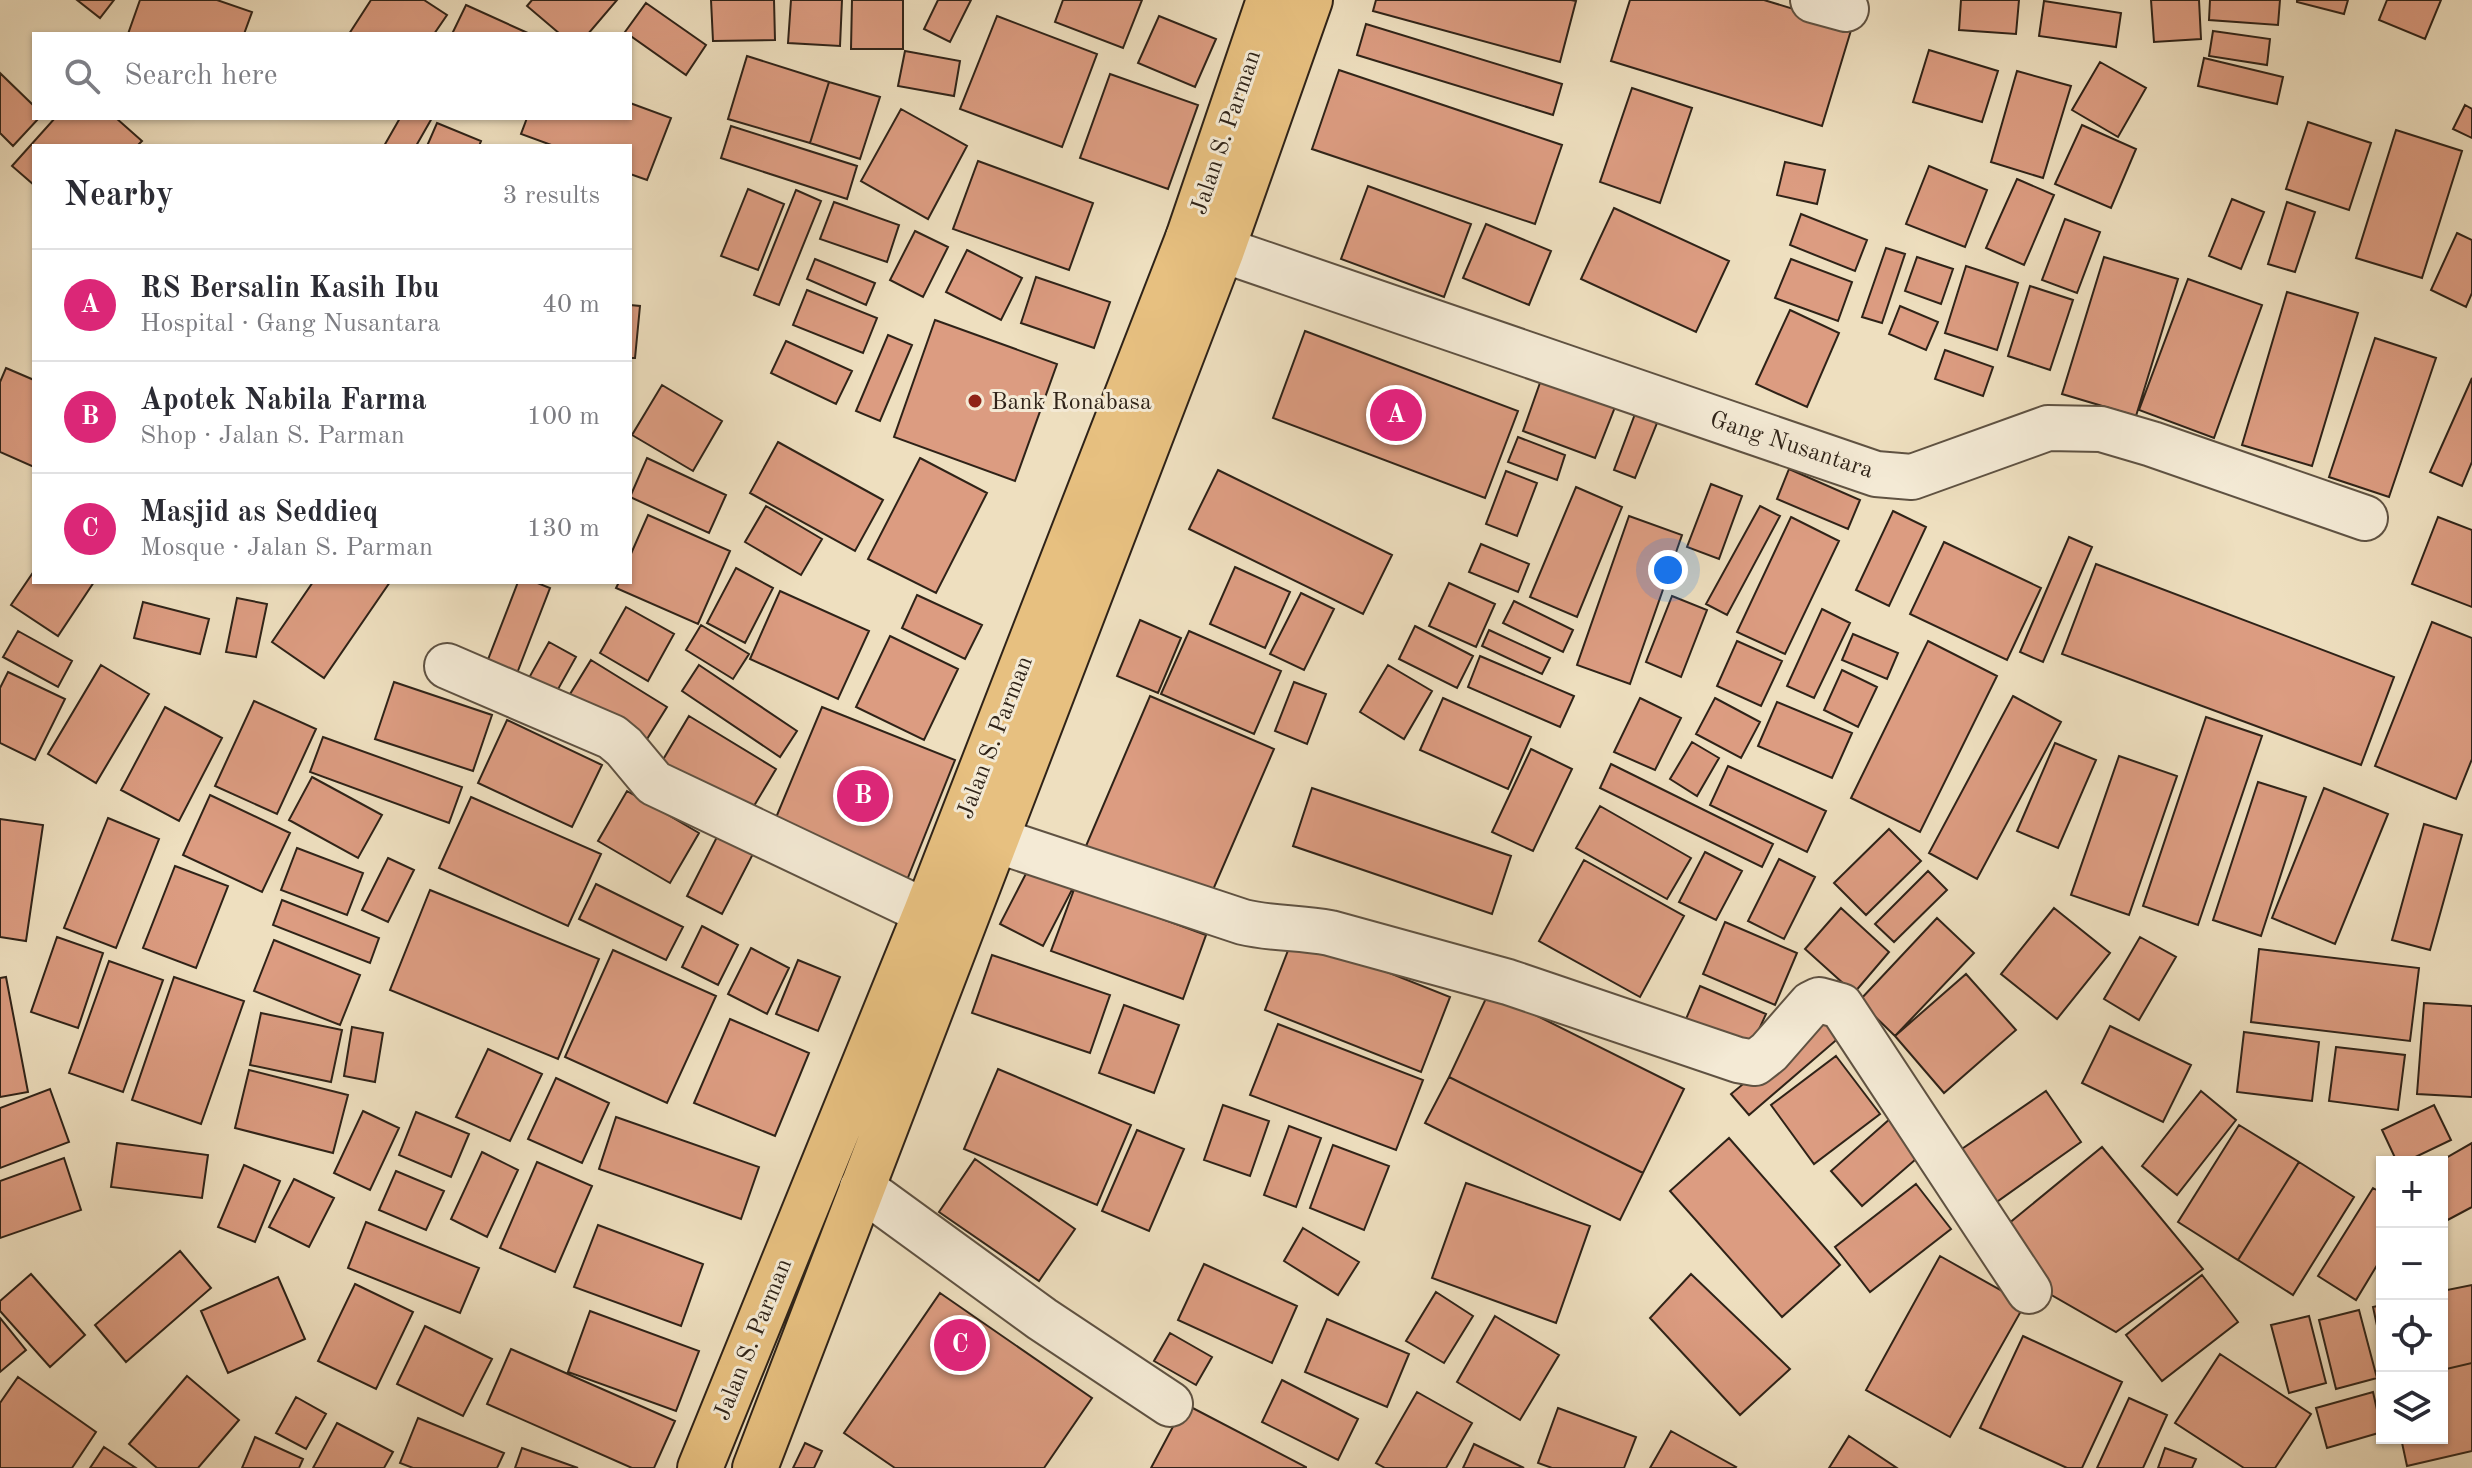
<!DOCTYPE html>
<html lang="en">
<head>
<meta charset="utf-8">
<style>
	:root { --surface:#fff; --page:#f7f7f7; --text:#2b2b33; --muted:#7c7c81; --line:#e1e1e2; --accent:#db2777 }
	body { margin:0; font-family:"Old Standard TT",serif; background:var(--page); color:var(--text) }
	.controls { position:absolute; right:24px; bottom:24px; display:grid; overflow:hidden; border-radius:0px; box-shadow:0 2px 6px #0004 }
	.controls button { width:72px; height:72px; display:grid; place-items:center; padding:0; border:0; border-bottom:2px solid var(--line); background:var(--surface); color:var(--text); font:40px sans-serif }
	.you { position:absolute; left:1668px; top:570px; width:28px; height:28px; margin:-20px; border:6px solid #fff; border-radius:50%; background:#1a73e8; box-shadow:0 0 0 12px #1a73e833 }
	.badge { display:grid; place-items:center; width:52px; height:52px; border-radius:50%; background:var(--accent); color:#fff; font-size:26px; font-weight:700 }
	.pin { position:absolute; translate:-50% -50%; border:4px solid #fff; box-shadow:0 2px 8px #0006 }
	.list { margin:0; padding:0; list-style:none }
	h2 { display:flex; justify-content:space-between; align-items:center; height:104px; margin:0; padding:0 32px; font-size:34px }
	h2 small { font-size:26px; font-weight:400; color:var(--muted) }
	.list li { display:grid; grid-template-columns:52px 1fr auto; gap:24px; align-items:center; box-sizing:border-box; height:112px; padding:0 32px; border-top:2px solid var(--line) }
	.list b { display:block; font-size:30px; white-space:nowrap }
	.list p { margin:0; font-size:26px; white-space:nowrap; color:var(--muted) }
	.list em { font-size:26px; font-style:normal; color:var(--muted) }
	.icon { flex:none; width:44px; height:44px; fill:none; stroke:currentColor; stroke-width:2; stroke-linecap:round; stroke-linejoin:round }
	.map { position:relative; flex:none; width:2472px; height:1468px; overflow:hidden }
	.search { position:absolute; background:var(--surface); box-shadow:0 2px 6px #0004; left:32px; top:32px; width:600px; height:88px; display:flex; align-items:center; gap:20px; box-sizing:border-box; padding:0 28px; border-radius:0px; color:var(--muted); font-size:30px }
	.panel { position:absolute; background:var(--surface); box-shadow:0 2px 6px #0004; left:32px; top:144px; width:600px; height:440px; border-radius:0px }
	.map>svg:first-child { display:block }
	.building { fill:#dc9c81; stroke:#2f2318; stroke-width:2 }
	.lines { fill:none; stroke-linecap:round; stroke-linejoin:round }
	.minor-casing { stroke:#5f5242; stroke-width:48 }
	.major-casing { stroke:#2f2318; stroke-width:48 }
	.minor { stroke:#f4ead5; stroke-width:44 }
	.major { stroke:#e7c080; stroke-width:44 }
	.poi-dot { fill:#8f2418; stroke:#f4ead5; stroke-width:3 }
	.labels { text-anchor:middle; stroke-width:6; stroke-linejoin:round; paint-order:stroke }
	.street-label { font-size:24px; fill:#2f2318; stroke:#f4ead5 }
	.poi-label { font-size:24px; fill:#2f2318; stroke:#f4ead5; text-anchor:start }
</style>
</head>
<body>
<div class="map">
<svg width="2472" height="1468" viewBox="0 0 2472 1468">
	<rect width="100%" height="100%" fill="#eedfbf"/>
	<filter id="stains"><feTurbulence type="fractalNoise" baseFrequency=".0025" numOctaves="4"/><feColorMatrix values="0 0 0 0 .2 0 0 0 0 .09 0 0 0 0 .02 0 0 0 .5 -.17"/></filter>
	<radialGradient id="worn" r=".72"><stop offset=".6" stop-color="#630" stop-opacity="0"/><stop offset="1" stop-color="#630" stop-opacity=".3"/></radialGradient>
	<!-- building -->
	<path class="building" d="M77,0H114L100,18Z
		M140,0H217L252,12L244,34H128Z
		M371,0H424L447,15L434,34H349Z
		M532,0H617L588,34H560L527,6Z
		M711,0H774L775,40L713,41Z
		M791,0H842L840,46L788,43Z
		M852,0H903V49H851Z
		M938,0H971L950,42L924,29Z
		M1063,0H1142L1123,48L1055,22Z
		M1376,0H1571L1576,1L1560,62L1373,11Z
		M1630,0H1764L1852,27L1822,126L1611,61Z
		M1961,0H2019L2016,34L1959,30Z
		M2151,0H2199L2201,39L2154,42Z
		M2210,0H2280L2278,25L2209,20Z
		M2297,0H2348L2344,14L2297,2Z
		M2387,0H2441L2425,39L2379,20Z
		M2044,1L2121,13L2116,47L2039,36Z
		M646,3L706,45L686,75L625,32Z
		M466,5L530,34H452Z
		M997,16L1097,54L1062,147L960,109Z
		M1159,16L1216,39L1195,87L1138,63Z
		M1366,24L1562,84L1553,115L1357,55Z
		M2213,31L2270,39L2267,65L2209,56Z
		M1929,50L1998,71L1982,122L1913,102Z
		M905,51L960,61L954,96L898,86Z
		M747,56L829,82L810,143L728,119Z
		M2204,58L2283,77L2277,104L2198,86Z
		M2100,62L2146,88L2118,137L2072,110Z
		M1339,70L1562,145L1535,224L1312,149Z
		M2017,71L2071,86L2043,178L1991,162Z
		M0,73L34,106V118H39L13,146L0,133Z
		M1110,74L1198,105L1168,189L1080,158Z
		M829,82L880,97L860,159L810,143Z
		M1632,88L1692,108L1660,203L1600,182Z
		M630,103L671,118L647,180L630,174V146H554L521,134L527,118H630Z
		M2465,105L2472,109V138L2453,129Z
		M901,109L967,146L928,219L861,181Z
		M55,118H116L142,141L137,146H34V185L12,166Z
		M400,118H432L416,146H384Z
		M2308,122L2371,143L2349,210L2286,189Z
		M437,123L481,141L479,146H427Z
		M2082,125L2136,149L2111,208L2055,184Z
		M731,126L857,166L847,199L721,158Z
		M2396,130L2462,151L2422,278L2356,258Z
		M978,161L1093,203L1069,270L953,229Z
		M1785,162L1825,170L1817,204L1777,195Z
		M1929,166L1987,190L1965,247L1906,224Z
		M2017,179L2054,195L2024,265L1986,248Z
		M1368,186L1471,224L1444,297L1341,259Z
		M748,189L784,204L758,270L721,256Z
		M796,190L821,201L779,305L754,295Z
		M2232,199L2264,212L2241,269L2209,256Z
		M834,202L899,225L887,262L820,239Z
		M2287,202L2315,212L2295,272L2268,264Z
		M1614,208L1729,261L1696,332L1581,279Z
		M1801,214L1867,240L1855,271L1790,245Z
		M2065,219L2100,232L2077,293L2042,280Z
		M1486,224L1551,251L1529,305L1463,278Z
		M915,231L948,247L923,297L890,280Z
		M2457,233L2472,240V293L2466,307L2431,290Z
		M1886,248L1905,254L1882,323L1862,317Z
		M967,250L1022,278L1001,320L946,292Z
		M1917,257L1953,269L1941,304L1905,291Z
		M2104,257L2178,279L2136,416L2062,394Z
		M815,259L875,283L866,305L807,279Z
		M1791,259L1852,282L1838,321L1775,298Z
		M1966,266L2018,283L1997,350L1945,333Z
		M1036,277L1110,302L1094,348L1021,323Z
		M2188,279L2262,305L2214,438L2139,410Z
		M2030,286L2073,300L2050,370L2008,356Z
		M807,290L877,318L863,353L793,325Z
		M2287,292L2358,313L2312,466L2242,445Z
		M630,305L640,306L635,358H630Z
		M1900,306L1938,322L1926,350L1889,334Z
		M1790,310L1839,333L1807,407L1756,384Z
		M935,320L1057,364L1015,481L894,437Z
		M1305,331L1518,411L1485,498L1273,418Z
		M888,335L912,345L880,421L856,411Z
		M2375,338L2436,358L2389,497L2329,477Z
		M786,341L852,371L836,404L771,373Z
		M1945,350L1993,367L1983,396L1935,379Z
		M6,368L34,380V467L0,452V382Z
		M2472,378V462L2462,486L2430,472Z
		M1541,380L1615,407L1595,458L1523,431Z
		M662,385L722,421L693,471L632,435Z
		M1635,414L1657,423L1635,478L1614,470Z
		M1518,437L1565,455L1557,480L1508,462Z
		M778,442L883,500L855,551L750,493Z
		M647,458L726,495L709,533L630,497Z
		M920,458L987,493L936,593L868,559Z
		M1789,469L1860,500L1848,529L1777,499Z
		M1218,470L1392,555L1363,614L1189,529Z
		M1506,471L1537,483L1517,536L1486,524Z
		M1711,484L1742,496L1719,559L1687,547Z
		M1576,487L1622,507L1577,617L1530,597Z
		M766,506L822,539L801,575L745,542Z
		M1760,506L1780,516L1727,615L1706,604Z
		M1893,511L1926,527L1889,606L1856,590Z
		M648,515L730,551L698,624L616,588L619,582H630V556Z
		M1629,516L1682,535L1630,684L1577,665Z
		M1791,517L1839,541L1785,654L1737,632Z
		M2438,517L2472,530V607L2412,584Z
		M2069,537L2092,547L2043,662L2020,652Z
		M1944,542L2041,588L2007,660L1910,614Z
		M1481,544L1529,564L1518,592L1469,572Z
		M2096,564L2394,677L2361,765L2062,654Z
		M1235,567L1290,592L1265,648L1210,624Z
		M736,568L773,588L745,643L707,623Z
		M34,571V582H94L58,636L11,605Z
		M313,582H390L324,678L272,642Z
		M518,582H535L550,588L514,681L484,670Z
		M1449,583L1495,604L1476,647L1429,626Z
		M780,591L869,631L838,699L750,659Z
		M1301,593L1334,609L1304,670L1270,654Z
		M917,595L982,625L965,659L902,628Z
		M1672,596L1707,610L1681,677L1646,662Z
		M237,598L267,604L256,657L226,652Z
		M1514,601L1573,630L1563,652L1503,623Z
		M143,602L209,619L200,654L134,638Z
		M626,607L674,634L648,681L600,653Z
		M1822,609L1850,623L1814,698L1787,686Z
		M1140,620L1181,638L1158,693L1117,676Z
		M2432,622L2472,638V759L2456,799L2375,766Z
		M701,625L749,654L733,679L686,650Z
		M1415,626L1473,656L1457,688L1399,659Z
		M1489,630L1550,658L1542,674L1482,646Z
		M18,631L72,661L58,687L3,657Z
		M1189,631L1281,671L1254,734L1161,694Z
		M1853,634L1898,653L1887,679L1842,660Z
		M890,636L958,669L924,740L856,707Z
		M1737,641L1782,661L1761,706L1717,686Z
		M1928,641L1997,676L1920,832L1851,798Z
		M549,642L576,657L552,700L525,685Z
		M1480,656L1574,696L1560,727L1468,687Z
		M591,660L667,707L642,747L567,699Z
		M101,665L149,694L96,783L48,754Z
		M699,665L797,731L780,757L682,691Z
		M1388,665L1432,691L1404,739L1360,712Z
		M1842,670L1877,687L1858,727L1824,710Z
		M8,672L65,699L35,760L0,743V688Z
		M394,682L492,715L473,771L375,739Z
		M1294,682L1326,694L1307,744L1275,731Z
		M1150,696L1274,749L1206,906L1083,853Z
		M2013,696L2061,722L1977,879L1929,853Z
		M1443,698L1531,737L1508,789L1420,750Z
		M1640,698L1681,718L1655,770L1614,752Z
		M1715,698L1760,722L1741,758L1696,734Z
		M254,701L316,729L277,814L215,786Z
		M1777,702L1852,733L1832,778L1758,746Z
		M165,707L222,738L179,821L121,790Z
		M822,707L955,760L903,890L770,832Z
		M689,716L776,769L745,821L658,768Z
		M2206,717L2262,736L2198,925L2143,906Z
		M507,720L602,765L572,827L478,783Z
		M323,737L462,787L449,823L310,772Z
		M1692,742L1719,758L1697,796L1670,779Z
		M2055,743L2096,760L2058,848L2017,831Z
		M1531,749L1572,769L1533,851L1492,832Z
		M2119,756L2177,776L2129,915L2071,895Z
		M1611,764L1773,844L1762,867L1600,788Z
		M1728,766L1826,811L1807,852L1710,805Z
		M312,777L382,815L358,858L289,820Z
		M2258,782L2306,797L2261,936L2213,920Z
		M1312,788L1511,856L1492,914L1293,846Z
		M2324,788L2388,814L2335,944L2272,918Z
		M627,791L699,833L670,883L598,841Z
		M210,795L290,833L262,892L183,855Z
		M471,797L601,854L568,926L439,868Z
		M1600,806L1691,858L1667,899L1576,848Z
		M108,818L159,839L116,948L64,928Z
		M0,819L43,825L26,941L0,937Z
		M2424,824L2462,835L2430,950L2392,940Z
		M1889,829L1921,861L1866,915L1834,883Z
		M720,831L755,850L722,914L687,896Z
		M297,848L363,873L347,915L281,890Z
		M1705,852L1742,871L1716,920L1679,902Z
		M388,858L414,870L388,922L362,910Z
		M1779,859L1815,877L1784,939L1748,921Z
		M1033,860L1076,882L1043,946L1000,924Z
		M1584,860L1684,916L1640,997L1539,941Z
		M175,866L228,886L196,968L143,948Z
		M1928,871L1947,890L1894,942L1875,924Z
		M596,884L683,927L666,960L579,919Z
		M1075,887L1206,935L1183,999L1051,951Z
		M430,890L599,959L558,1059L390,990Z
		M282,900L379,938L370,963L273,925Z
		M1841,908L1889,952L1854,993L1805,949Z
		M2054,908L2110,953L2057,1019L2001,974Z
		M1937,918L1974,953L1895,1036L1859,1001Z
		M1725,922L1797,953L1775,1005L1703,974Z
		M702,926L738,945L718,985L682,967Z
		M1294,935L1450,997L1421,1072L1265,1010Z
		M57,937L103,953L78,1028L31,1012Z
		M2140,937L2176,957L2139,1020L2104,999Z
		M274,940L360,975L340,1025L254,991Z
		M751,948L789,968L767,1014L728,994Z
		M2259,949L2419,968L2410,1041L2251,1022Z
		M613,950L716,996L667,1103L565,1057Z
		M992,955L1110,995L1090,1053L972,1013Z
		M798,960L840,977L818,1031L776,1014Z
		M109,961L163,980L123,1092L69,1073Z
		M1966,974L2016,1030L1944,1093L1895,1036Z
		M6,977L28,1092L0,1097V978Z
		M174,977L244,1001L201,1124L132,1100Z
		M1700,986L1766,1014L1751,1047L1686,1019Z
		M1489,992L1684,1089L1643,1173L1449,1077Z
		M2424,1003L2472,1006V1097L2417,1094Z
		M1124,1005L1179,1025L1154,1093L1099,1073Z
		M261,1013L342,1030L331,1082L250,1065Z
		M1824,1017L1841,1036L1749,1115L1731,1094Z
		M730,1019L809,1053L775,1136L694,1103Z
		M1278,1024L1423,1080L1396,1150L1250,1095Z
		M2110,1026L2191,1065L2163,1122L2082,1083Z
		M352,1027L383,1033L375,1082L344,1076Z
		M2244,1032L2319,1042L2312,1101L2237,1092Z
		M2336,1047L2405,1055L2398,1110L2329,1101Z
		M488,1049L542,1074L510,1141L456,1117Z
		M1836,1056L1880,1114L1814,1164L1771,1105Z
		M998,1069L1131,1125L1097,1205L964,1149Z
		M249,1070L348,1095L333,1153L235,1128Z
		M1449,1077L1643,1173L1620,1220L1425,1123Z
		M556,1078L609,1103L582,1163L528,1139Z
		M50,1089L69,1142L0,1168V1108Z
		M2046,1091L2081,1142L1991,1206L1956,1153Z
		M2201,1091L2236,1120L2177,1195L2142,1166Z
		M1223,1105L1269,1121L1250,1176L1204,1160Z
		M2434,1105L2451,1140L2405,1162H2397L2382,1130Z
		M1900,1110L1931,1146L1862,1206L1831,1171Z
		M363,1111L399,1128L370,1190L334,1173Z
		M416,1112L469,1134L451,1177L399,1155Z
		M616,1117L759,1167L741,1219L599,1169Z
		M2239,1125L2299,1162L2238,1260L2178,1222Z
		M1289,1126L1321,1138L1296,1207L1264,1195Z
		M1137,1130L1184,1149L1149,1231L1102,1211Z
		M1729,1138L1840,1265L1782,1317L1670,1191Z
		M117,1143L208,1155L202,1198L111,1187Z
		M2472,1143V1207L2442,1223V1162H2439Z
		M1333,1145L1389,1166L1364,1230L1310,1208Z
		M2102,1147L2203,1269L2116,1332L2048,1293L2002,1229Z
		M482,1152L518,1170L487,1237L451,1219Z
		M64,1158L81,1210L0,1238V1181Z
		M975,1159L1075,1229L1039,1281L939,1212Z
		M537,1162L592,1186L555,1272L500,1248Z
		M2299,1162L2354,1197L2293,1295L2238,1260Z
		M244,1165L280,1181L255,1242L218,1227Z
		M396,1171L444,1191L426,1230L379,1210Z
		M294,1179L334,1198L309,1247L269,1227Z
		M1466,1183L1590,1226L1556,1323L1432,1278Z
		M1916,1184L1951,1229L1870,1292L1835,1247Z
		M2373,1188L2382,1193V1257L2356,1300L2318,1276Z
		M366,1222L479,1268L460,1313L348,1268Z
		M598,1225L703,1264L681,1326L574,1287Z
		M1303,1228L1359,1262L1338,1295L1284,1261Z
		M180,1251L211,1288L126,1362L95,1325Z
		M1940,1256L2025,1304L1950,1437L1866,1390Z
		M1204,1264L1297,1306L1272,1363L1178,1320Z
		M31,1274L85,1335L50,1367L0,1311V1301Z
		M1691,1274L1790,1369L1740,1415L1650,1318Z
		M2202,1275L2238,1322L2162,1381L2126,1335Z
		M278,1277L305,1339L228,1373L201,1311Z
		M355,1284L413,1312L376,1389L318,1361Z
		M2472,1285V1363L2442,1370V1291Z
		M1436,1292L1473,1316L1444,1363L1406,1341Z
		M940,1293L1092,1398L1044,1468H895L844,1433Z
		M2382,1305V1349L2373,1307Z
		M2359,1310L2377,1378L2336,1389L2319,1320Z
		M590,1311L699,1351L676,1411L568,1372Z
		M1495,1316L1559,1355L1520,1420L1457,1382Z
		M2309,1316L2326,1383L2289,1393L2271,1325Z
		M0,1318L26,1350L0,1372Z
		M1327,1319L1409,1354L1387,1407L1305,1372Z
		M425,1326L492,1359L463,1416L397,1384Z
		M1170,1333L1212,1357L1196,1385L1154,1361Z
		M2023,1336L2122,1382L2082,1468H2067L1980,1428Z
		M511,1349L675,1421L654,1468H632L487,1404Z
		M2220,1354L2311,1414L2275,1468H2244L2175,1423Z
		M2472,1363V1451L2407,1466L2401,1438H2442V1370Z
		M187,1376L239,1420L198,1468H157L129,1444Z
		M18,1377L96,1432L72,1468H0V1403Z
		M1282,1380L1358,1419L1338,1460L1262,1422Z
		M1417,1392L1472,1423L1446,1468H1385L1376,1463Z
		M2373,1392L2382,1432L2327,1448L2316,1408Z
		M296,1397L326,1414L306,1449L276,1433Z
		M2129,1398L2167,1415L2143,1468H2097Z
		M1185,1404L1306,1467V1468H1151Z
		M1558,1408L1636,1437L1624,1468H1552L1538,1463Z
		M418,1418L504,1453L497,1468H413L400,1463Z
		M337,1423L393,1452L384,1468H313Z
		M1671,1431L1736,1467L1735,1468H1650Z
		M1849,1436L1897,1468H1829Z
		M255,1437L303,1459L299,1468H242Z
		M805,1443L822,1451L814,1468H793Z
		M1474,1444L1524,1468H1463Z
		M104,1447L136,1468H90Z
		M522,1448L578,1468H515Z
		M2165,1448L2196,1459L2192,1468H2158Z"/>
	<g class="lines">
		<defs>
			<path id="minor" d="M1813,0L1846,9
				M1188,238L1876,474L1912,477L2048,428L2101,429L2152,444L2365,518
				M447,666L612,737L624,747L654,783L926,912
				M996,840L1243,922C1272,929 1300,927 1330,933L1508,982L1738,1060L1755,1063L1769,1052L1811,1004L1819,1000L1841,1006L2029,1291
				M862,1188L1042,1319L1170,1404"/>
			<path id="major" d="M700,1468L926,912L1188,238L1269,0
				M755,1468L1222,250L1310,0"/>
		</defs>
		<!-- minor casing -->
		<use href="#minor" class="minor-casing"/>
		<!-- major casing -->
		<use href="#major" class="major-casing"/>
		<!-- minor -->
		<use href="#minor" class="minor"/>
		<!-- major -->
		<use href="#major" class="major"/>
	</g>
	<!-- markers -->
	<circle class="poi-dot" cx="975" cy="401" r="8"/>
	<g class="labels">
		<!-- street labels -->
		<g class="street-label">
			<text transform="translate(1225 132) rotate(-71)" y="8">Jalan S. Parman</text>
			<text transform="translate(1792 444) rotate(18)" y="8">Gang Nusantara</text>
			<text transform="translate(994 737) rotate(-69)" y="8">Jalan S. Parman</text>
			<text transform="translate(752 1339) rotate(-68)" y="8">Jalan S. Parman</text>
		</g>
		<!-- poi labels -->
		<g class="poi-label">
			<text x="991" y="409">Bank Ronabasa</text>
		</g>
	</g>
	<rect width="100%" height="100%" filter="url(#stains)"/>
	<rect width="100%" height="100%" fill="url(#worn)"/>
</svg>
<div class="controls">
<button>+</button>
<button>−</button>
<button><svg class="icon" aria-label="locate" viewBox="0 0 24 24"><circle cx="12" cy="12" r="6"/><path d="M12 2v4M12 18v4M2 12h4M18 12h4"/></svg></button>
<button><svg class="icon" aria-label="layers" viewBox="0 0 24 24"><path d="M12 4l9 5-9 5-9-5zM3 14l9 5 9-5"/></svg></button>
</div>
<div class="you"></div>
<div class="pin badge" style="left:1396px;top:415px">A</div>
<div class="pin badge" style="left:863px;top:796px">B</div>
<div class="pin badge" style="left:960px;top:1345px">C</div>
<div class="search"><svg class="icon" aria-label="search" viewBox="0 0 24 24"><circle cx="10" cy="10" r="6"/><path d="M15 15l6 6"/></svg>Search here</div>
<section class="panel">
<h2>Nearby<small>3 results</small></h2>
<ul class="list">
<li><span class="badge">A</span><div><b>RS Bersalin Kasih Ibu</b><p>Hospital · Gang Nusantara</p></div><em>40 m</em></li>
<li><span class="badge">B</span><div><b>Apotek Nabila Farma</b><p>Shop · Jalan S. Parman</p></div><em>100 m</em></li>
<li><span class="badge">C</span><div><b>Masjid as Seddieq</b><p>Mosque · Jalan S. Parman</p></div><em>130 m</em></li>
</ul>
</section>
</div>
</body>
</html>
